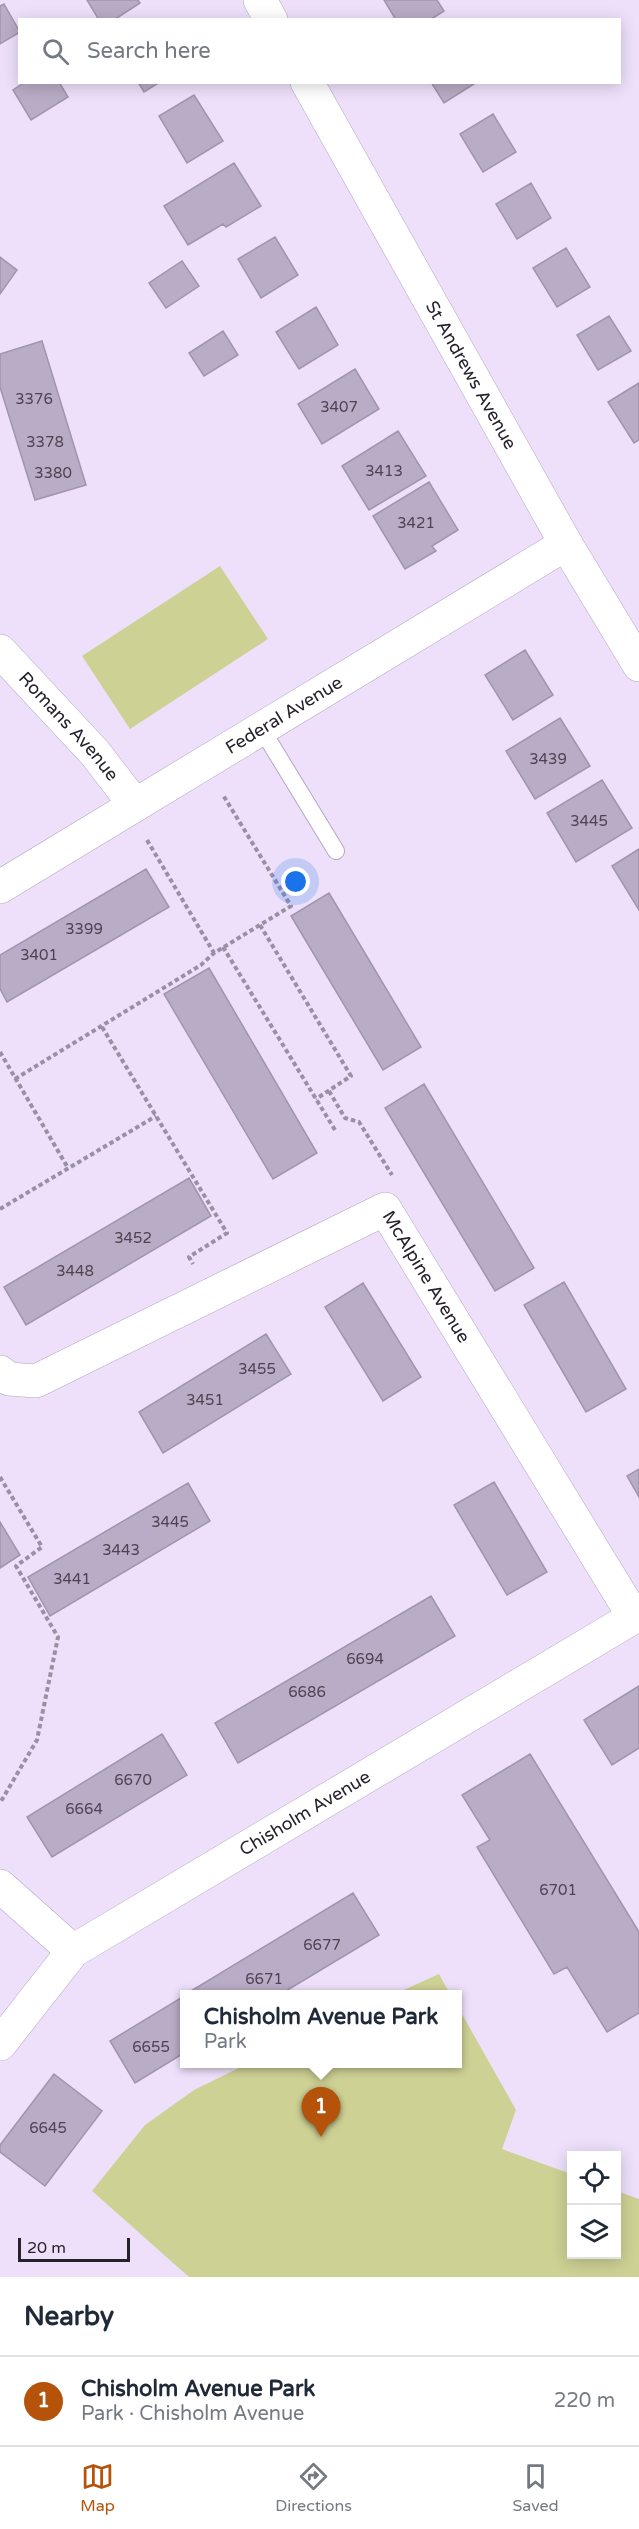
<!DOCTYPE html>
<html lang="en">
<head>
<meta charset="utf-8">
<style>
	:root { --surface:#fff; --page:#f6f6f7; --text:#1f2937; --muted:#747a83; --line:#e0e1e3; --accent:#b45309 }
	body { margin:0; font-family:"Varela Round",sans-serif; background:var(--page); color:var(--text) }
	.controls { position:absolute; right:18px; bottom:18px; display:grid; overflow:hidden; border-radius:0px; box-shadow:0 3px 15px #0003 }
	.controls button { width:54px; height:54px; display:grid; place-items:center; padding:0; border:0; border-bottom:2px solid var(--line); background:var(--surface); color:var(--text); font:30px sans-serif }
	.scale { position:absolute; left:18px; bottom:15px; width:112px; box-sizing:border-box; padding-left:6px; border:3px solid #26212b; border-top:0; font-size:16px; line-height:21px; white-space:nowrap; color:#26212b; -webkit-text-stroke:4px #eee0fb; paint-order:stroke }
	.you { position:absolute; left:296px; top:882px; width:21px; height:21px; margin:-15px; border:4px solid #fff; border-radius:50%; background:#1a73e8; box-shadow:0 0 0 9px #1a73e833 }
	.badge { display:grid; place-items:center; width:39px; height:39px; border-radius:50%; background:var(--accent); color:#fff; font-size:20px; font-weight:700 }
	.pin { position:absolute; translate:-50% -50px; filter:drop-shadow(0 2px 3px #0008) }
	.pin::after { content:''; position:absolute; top:32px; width:21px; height:18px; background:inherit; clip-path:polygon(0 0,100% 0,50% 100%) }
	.popup { position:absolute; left:180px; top:1990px; width:282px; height:78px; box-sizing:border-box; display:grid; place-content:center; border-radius:0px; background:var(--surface); filter:drop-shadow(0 2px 4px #0005); font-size:20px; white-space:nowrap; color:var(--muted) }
	.popup b { font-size:22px; color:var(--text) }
	.popup::after { content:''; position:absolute; left:50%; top:100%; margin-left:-12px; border:12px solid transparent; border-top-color:var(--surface) }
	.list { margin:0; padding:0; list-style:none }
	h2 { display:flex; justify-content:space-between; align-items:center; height:78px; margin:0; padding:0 24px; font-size:26px }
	h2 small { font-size:20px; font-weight:400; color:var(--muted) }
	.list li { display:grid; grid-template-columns:39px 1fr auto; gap:18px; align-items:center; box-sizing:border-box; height:90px; padding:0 24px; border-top:2px solid var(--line) }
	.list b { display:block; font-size:22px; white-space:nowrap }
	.list p { margin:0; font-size:20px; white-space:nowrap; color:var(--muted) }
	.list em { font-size:20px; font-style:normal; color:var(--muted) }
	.icon { flex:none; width:33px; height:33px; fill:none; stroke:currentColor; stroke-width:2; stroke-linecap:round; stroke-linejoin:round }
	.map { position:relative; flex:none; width:639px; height:2277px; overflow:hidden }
	.search { position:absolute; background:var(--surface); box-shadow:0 3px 15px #0003; left:18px; right:18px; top:18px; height:66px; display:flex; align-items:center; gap:15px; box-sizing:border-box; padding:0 21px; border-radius:0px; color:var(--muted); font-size:22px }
	.sheet { height:168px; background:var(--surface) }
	nav { display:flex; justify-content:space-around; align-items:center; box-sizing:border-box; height:84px; border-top:2px solid var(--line); background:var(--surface); font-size:16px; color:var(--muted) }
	nav a { display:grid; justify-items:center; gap:3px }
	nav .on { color:var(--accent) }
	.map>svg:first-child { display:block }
	.green { fill:#ced194 }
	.building { fill:#b9acc6; stroke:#a194ad; stroke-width:1.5 }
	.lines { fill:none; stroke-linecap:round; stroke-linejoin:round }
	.service-casing { stroke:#b4a7c1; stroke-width:18 }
	.minor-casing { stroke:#b4a7c1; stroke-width:34 }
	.path { stroke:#9a90a4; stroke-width:4; stroke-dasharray:4.5 3; stroke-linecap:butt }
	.service { stroke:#fff; stroke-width:16 }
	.minor { stroke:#fff; stroke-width:33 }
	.labels { text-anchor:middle; stroke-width:5; stroke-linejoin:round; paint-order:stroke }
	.number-label { font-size:15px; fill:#4b4452 }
	.street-label { font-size:18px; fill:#26212b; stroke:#eee0fb }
</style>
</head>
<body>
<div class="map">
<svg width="639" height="2277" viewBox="0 0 639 2277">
	<rect width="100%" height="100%" fill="#eee0fb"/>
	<!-- green -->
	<path class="green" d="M220,566L268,639L130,729L82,656Z
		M439,1974L450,1994H395Z
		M458,2007L516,2110L502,2149L571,2174L572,2254H616L617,2191L639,2199V2277H189L92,2191L145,2125L194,2090L247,2064H458Z"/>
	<!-- building -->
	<path class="building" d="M87,0H138L140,3L114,20H99Z
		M384,0H437L444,11L430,20H396Z
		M4,4L20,32L0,44V6Z
		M25,82H59L68,97L31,120L13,90Z
		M138,82H160L144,92Z
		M431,82H477L444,103Z
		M194,95L223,141L187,163L159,116Z
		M493,114L516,152L483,172L460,134Z
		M234,163L261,206L226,227L223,224L188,245L164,206Z
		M531,183L551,218L517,239L496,204Z
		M275,237L298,275L261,298L238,259Z
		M566,248L590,287L557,307L533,268Z
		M0,257L17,270L0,294Z
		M182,261L199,286L166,308L149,283Z
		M316,307L338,345L299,369L276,332Z
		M609,316L631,351L598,370L577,335Z
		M223,331L238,355L204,376L189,353Z
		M42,341L86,485L35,500L0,387V354Z
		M355,369L379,409L322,444L298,404Z
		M639,383V440L634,443L608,402Z
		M398,431L426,476L369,510L342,466Z
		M429,482L458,530L432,546L436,551L405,569L373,516Z
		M525,650L553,695L513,720L485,675Z
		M560,718L590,766L535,799L506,751Z
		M602,780L632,828L576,862L547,813Z
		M639,849V910L612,866Z
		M146,869L169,907L7,1002L0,989V955Z
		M329,893L421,1047L383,1070L291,916Z
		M209,968L317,1153L273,1179L164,994Z
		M424,1084L534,1268L495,1291L385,1108Z
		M189,1178L211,1216L26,1325L4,1287Z
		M564,1282L626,1389L586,1412L524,1305Z
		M363,1283L421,1377L383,1401L325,1307Z
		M266,1334L291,1374L163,1453L139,1412Z
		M639,1469V1497L627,1476Z
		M494,1482L547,1572L507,1595L454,1505Z
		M188,1483L210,1521L50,1616L28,1577Z
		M0,1522L20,1555L0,1568Z
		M431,1596L455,1636L238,1763L215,1723Z
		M639,1686V1748L612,1765L584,1720Z
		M162,1734L187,1775L52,1857L27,1817Z
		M530,1754L639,1932V2013L607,2032L567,1967L554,1974L477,1847L490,1840L462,1795Z
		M353,1893L379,1935L281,1994H186Z
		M184,1996V2053L135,2083L110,2041Z
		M54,2074L102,2111L45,2186L0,2152V2145Z"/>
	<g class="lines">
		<defs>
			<path id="service" d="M261,728L336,851"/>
			<g id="minor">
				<path d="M260,0L271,20"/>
				<path id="s1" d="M307,82L566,544L639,665"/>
				<path id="s2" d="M0,651L95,753L135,805"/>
				<path id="s3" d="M0,887L566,544"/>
				<path id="s4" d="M0,1372L9,1379L36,1381L385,1209L634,1617"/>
				<path d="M0,1886L73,1951"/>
				<path id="s5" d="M0,2044L73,1951L639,1614"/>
			</g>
		</defs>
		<!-- service casing -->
		<use href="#service" class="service-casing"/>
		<!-- minor casing -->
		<use href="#minor" class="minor-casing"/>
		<!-- path -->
		<path class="path" d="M147,840L214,953
			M260,925L351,1076L316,1099
			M223,947L335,1130
			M102,1027L227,1233L189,1257L193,1264
			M0,1052L68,1168
			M15,1079L201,965L214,953L291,906L223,795
			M329,1091L345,1118L359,1122L392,1175
			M0,1209L156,1116
			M0,1477L42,1547L16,1566L58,1637L37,1740L0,1803"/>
		<!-- service -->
		<use href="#service" class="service"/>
		<!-- minor -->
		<use href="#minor" class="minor"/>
	</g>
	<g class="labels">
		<!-- number labels -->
		<g class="number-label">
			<text x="34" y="404">3376</text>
			<text x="339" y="412">3407</text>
			<text x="45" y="447">3378</text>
			<text x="384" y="476">3413</text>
			<text x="53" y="478">3380</text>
			<text x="416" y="528">3421</text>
			<text x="548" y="764">3439</text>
			<text x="589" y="826">3445</text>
			<text x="84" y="934">3399</text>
			<text x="39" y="960">3401</text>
			<text x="133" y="1243">3452</text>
			<text x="75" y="1276">3448</text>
			<text x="257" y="1374">3455</text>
			<text x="205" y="1405">3451</text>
			<text x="170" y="1527">3445</text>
			<text x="121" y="1555">3443</text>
			<text x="72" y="1584">3441</text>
			<text x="365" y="1664">6694</text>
			<text x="307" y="1697">6686</text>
			<text x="133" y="1785">6670</text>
			<text x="84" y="1814">6664</text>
			<text x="558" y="1895">6701</text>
			<text x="322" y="1950">6677</text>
			<text x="264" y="1984">6671</text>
			<text x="151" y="2052">6655</text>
			<text x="48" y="2133">6645</text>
		</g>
		<!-- street labels -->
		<g class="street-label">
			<text dy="6" stroke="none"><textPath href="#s1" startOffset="336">St Andrews Avenue</textPath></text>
			<text dy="6" stroke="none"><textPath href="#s3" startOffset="332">Federal Avenue</textPath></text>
			<text dy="6" stroke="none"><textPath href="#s2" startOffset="102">Romans Avenue</textPath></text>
			<text dy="6" stroke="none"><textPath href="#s4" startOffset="507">McAlpine Avenue</textPath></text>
			<text dy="6" stroke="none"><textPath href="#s5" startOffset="388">Chisholm Avenue</textPath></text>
		</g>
	</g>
</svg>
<div class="controls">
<button><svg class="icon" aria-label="locate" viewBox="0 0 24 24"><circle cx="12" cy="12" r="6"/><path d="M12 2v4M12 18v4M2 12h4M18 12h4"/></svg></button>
<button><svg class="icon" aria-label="layers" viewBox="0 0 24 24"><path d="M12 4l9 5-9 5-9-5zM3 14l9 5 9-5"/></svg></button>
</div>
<div class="scale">20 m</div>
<div class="you"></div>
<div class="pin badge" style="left:321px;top:2137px">1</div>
<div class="popup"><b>Chisholm Avenue Park</b>Park</div>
<div class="search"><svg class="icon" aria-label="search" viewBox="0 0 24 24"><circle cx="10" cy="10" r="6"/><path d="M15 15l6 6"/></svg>Search here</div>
</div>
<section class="sheet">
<h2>Nearby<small></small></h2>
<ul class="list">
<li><span class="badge">1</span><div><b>Chisholm Avenue Park</b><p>Park · Chisholm Avenue</p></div><em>220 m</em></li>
</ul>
</section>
<nav>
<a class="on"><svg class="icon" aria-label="map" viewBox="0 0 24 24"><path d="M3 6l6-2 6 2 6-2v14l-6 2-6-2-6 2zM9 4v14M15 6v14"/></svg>Map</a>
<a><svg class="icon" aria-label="directions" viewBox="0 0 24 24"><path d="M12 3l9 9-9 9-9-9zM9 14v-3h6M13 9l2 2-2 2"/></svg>Directions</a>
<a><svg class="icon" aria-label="saved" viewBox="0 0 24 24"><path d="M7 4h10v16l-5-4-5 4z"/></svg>Saved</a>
</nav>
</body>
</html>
